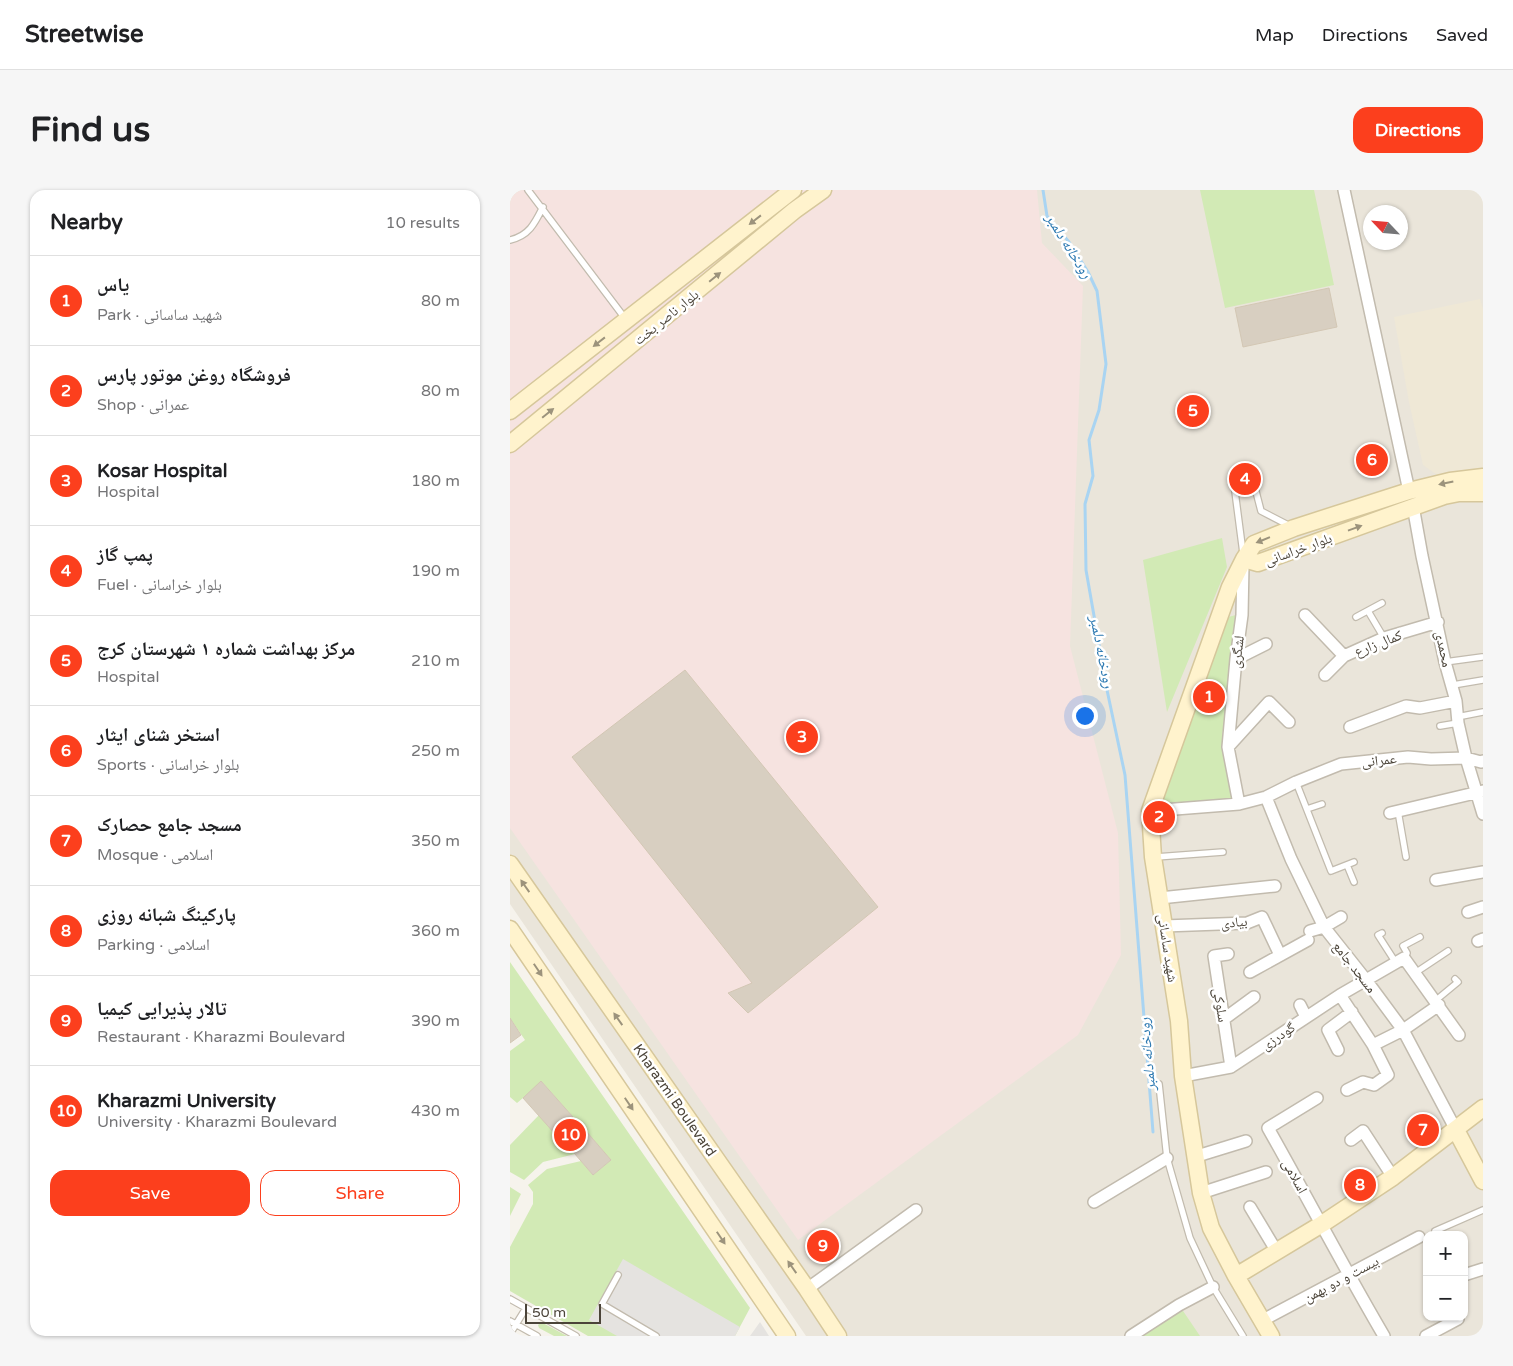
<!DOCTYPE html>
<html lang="en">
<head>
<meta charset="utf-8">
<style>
	:root { --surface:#fff; --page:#f6f6f6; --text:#202124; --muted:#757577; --line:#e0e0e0; --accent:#fc3f1d }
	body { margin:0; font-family:"Varela Round","Noto Naskh Arabic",sans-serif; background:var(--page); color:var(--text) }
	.controls { position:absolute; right:15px; bottom:15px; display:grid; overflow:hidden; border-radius:10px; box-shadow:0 1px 4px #0004 }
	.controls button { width:45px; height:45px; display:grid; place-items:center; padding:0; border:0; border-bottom:1px solid var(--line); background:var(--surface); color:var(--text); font:25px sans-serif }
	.compass { position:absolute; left:853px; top:15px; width:45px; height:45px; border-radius:50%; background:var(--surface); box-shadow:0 1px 4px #0004; rotate:296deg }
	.scale { position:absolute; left:15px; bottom:12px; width:76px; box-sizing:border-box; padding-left:5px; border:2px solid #4b4439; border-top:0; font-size:14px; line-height:18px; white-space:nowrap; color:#4b4439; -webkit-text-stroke:4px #fff; paint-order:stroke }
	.you { position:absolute; left:574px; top:525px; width:18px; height:18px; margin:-12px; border:4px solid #fff; border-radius:50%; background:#1a73e8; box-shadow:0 0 0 8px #1a73e833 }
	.badge { display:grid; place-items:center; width:32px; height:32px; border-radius:50%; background:var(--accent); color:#fff; font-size:16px; font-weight:700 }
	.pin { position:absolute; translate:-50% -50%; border:2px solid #fff; box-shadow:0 1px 5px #0006 }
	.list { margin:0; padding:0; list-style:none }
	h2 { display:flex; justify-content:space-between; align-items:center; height:65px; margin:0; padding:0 20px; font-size:21px }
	h2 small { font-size:16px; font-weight:400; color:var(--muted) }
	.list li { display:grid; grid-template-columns:32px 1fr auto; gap:15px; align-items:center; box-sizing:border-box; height:90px; padding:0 20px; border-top:1px solid var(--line) }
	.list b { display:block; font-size:19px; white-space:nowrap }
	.list p { margin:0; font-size:16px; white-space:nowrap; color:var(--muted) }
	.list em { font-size:16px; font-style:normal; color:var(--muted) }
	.actions { display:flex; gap:10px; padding:15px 20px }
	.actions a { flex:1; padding:11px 0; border:1px solid var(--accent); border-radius:15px; text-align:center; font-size:18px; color:var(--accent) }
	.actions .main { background:var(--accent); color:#fff }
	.map { position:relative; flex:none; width:973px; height:1146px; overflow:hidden; border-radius:15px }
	header { display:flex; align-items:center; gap:30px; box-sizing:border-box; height:70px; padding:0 25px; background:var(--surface); border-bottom:1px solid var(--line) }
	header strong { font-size:24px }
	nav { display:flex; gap:28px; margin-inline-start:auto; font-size:18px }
	.intro { display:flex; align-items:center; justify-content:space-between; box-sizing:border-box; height:120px; padding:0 30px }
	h1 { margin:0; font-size:35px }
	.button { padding:12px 22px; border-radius:15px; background:var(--accent); color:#fff; font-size:18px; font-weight:700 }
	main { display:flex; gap:30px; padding:0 30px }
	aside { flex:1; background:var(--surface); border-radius:15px; box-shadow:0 1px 4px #0004 }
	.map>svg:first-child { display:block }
	.residential { fill:#eae5da; fill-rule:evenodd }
	.education { fill:#efe8d6 }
	.medical { fill:#f6e3e0 }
	.green { fill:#d2eab5 }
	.parking { fill:#e5e3e0 }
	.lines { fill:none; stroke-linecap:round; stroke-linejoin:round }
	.stream { stroke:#a9d4f2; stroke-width:3 }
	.building { fill:#d8cfc1; stroke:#d3c7b4 }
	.lane-casing { stroke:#c2bbae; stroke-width:8 }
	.street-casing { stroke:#c2bbae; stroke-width:14 }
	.secondary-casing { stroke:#d6c79b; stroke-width:19 }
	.lane { stroke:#fff; stroke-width:5.5 }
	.street { stroke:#fff; stroke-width:11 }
	.secondary { stroke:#fff3cd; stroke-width:16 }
	.oneway { fill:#9c937c }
	.labels { text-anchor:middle; stroke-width:5; stroke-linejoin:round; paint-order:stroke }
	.street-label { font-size:14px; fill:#4b4439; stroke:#fff }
	.water-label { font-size:15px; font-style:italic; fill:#2e7ab2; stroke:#fff }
</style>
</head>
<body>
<header>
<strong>Streetwise</strong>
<nav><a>Map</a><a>Directions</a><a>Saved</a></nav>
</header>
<div class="intro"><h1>Find us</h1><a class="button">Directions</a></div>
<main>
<aside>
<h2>Nearby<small>10 results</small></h2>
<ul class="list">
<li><span class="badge">1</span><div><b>یاس</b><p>Park · شهید ساسانی</p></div><em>80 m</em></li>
<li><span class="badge">2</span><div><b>فروشگاه روغن موتور پارس</b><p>Shop · عمرانی</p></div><em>80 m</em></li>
<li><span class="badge">3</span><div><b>Kosar Hospital</b><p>Hospital</p></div><em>180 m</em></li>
<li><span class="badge">4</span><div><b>پمپ گاز</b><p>Fuel · بلوار خراسانی</p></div><em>190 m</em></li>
<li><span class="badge">5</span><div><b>مرکز بهداشت شماره ۱ شهرستان کرج</b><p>Hospital</p></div><em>210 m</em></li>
<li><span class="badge">6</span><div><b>استخر شنای ایثار</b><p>Sports · بلوار خراسانی</p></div><em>250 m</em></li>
<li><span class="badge">7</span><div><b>مسجد جامع حصارک</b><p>Mosque · اسلامی</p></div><em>350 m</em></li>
<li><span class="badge">8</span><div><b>پارکینگ شبانه روزی</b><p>Parking · اسلامی</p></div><em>360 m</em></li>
<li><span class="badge">9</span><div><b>تالار پذیرایی کیمیا</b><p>Restaurant · Kharazmi Boulevard</p></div><em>390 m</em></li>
<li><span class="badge">10</span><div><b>Kharazmi University</b><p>University · Kharazmi Boulevard</p></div><em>430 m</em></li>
</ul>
<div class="actions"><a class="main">Save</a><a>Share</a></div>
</aside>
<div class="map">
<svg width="973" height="1146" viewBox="0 0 973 1146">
	<rect width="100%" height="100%" fill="#f6f3ec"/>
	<!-- residential -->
	<path class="residential" d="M0,0H973V1146H296L0,714ZM861,22H891V52H861ZM917,1045H954V1127H917Z"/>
	<!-- education -->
	<path class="education" d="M970,109L973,119V279L930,287L913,275L899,212L884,127Z"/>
	<!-- medical -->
	<path class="medical" d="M0,0H527L532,53L573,96L560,456L608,643L611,765L568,845L288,1050L0,638Z"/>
	<!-- green -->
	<path class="green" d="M690,0H804L824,95L715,118Z
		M712,348L717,377L657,522L633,370Z
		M726,425H732L712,546L729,614L640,621L707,430Z
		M0,772L240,1118L225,1146H78L0,1101V1057L23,1014V1002L18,995L37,979L71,971L83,985L101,970L76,941L58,956L65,964L33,972L14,990L0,982V955L29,925L45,944L63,927L32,892L7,913L0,907V861L15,850L0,828Z
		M0,997L11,1004L0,1026Z
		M669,1115L690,1146H621Z
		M31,1132L57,1146H44L29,1138L28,1135Z"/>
	<!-- parking -->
	<path class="parking" d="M113,1069L230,1137L225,1146H107L79,1130Z
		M250,1132L259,1146H240Z"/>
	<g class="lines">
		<!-- stream -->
		<path class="stream" d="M533,0L537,26L559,52L578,82L587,101L596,174L589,220L579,250L583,286L575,314L576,380L597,500L615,585L643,942"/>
	</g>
	<!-- building -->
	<path class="building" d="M819,98L827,137L733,157L725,118Z
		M175,480L368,717L238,823L218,803L242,793L62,567Z
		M0,828L11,845L0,853Z
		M31,891L63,927L45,944L13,908Z
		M76,941L101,970L83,985L58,956Z"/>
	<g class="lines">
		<defs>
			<path id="lane" d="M18,0L114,127
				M0,50C19,46 25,33 33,17
				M733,363L724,294L743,290L751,321L780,336
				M858,421L874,448
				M846,427L872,413
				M935,472L972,467
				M943,495L973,490
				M947,527L973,522
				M930,536L948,533
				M786,592L821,681L844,672
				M797,619L812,614
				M888,621L896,667
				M646,667L713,662
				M837,675L844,692
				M872,743L868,745L886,773
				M894,768L897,763L893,756L910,747
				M905,783L938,761
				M925,811L948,792L945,789
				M649,894L657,968L680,1048L703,1097L733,1146
				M925,1041L973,1020
				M108,1085L92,1114L146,1146
				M0,1109L66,1146
				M0,1131L27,1146
				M0,1144L16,1118"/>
			<path id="street" d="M834,0L899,301
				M903,316L912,366L935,472L946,511L948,533L956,568L973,624
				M795,425L834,466
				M726,469L756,454
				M815,485L834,466L874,448L928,432
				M840,537L896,516L910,518L946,511
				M718,557L759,512L779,532
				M756,607L781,669L814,737L856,790L893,840L946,940
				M729,614L718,557L726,469L732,425L733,375
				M640,621L729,614L756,607L786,592L831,574L898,567L921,569L956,568L971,572L973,571
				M880,623L973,601
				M926,690L973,682
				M650,708L765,696
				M958,722L973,717
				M654,736L737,733L752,727L770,765
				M800,741L814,737L831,727
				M968,751L973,749
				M718,764L704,766L721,877
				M740,782L798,750
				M830,805L863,855L893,840L929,815
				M790,815L796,827
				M714,829L744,807
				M828,860L818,840L842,822
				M673,886L721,877L830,805L894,768L949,845
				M837,900L853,892L864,895L878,885L863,855
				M807,908L758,938C797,1007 834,1078 874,1146
				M841,950L853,941L883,987
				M684,967L736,951
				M691,1003L756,982
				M584,1012L657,968
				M740,1017L767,1062
				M954,1085L973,1079
				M297,1099L406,1020
				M753,1130L909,1047
				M621,1146L669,1115L703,1097
				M916,1146L948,1129"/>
			<path id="secondary" d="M0,221L283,0
				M0,254L285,20L313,0
				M734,369L748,373L934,306L949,303H973
				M0,674L297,1099L328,1146
				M0,739L277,1146
				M946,940L973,991
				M726,1086L812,1034L883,987L973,918
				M761,1146L726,1086L701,1038L691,1003L673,886L669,831L643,667L640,621L720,397L734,369L744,354L784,338L899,301L940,291L973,287"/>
		</defs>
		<!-- lane casing -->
		<use href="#lane" class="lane-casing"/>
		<!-- street casing -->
		<use href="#street" class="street-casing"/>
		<!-- secondary casing -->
		<use href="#secondary" class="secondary-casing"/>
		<!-- lane -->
		<use href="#lane" class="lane"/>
		<!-- street -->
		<use href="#street" class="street"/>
		<!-- secondary -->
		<use href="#secondary" class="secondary"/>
	</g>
	<!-- one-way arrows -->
	<defs><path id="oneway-solid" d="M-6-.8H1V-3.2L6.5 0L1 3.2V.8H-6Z" transform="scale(1.25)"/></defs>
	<g class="oneway">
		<use href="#oneway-solid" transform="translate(245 30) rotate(142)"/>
		<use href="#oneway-solid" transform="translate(205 87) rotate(-39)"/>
		<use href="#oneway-solid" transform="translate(89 152) rotate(142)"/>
		<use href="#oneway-solid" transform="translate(38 223) rotate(-39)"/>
		<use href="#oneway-solid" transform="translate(936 293) rotate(168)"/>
		<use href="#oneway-solid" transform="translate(845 338) rotate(-20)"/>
		<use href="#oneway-solid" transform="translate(753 350) rotate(158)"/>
		<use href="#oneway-solid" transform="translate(15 696) rotate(-125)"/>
		<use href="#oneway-solid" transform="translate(28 780) rotate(56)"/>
		<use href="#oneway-solid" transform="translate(108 829) rotate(-125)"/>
		<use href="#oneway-solid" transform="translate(119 914) rotate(56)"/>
		<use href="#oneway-solid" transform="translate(211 1048) rotate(56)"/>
		<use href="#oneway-solid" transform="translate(282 1077) rotate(-125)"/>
	</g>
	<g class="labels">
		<!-- street labels -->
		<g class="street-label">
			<text transform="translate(156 127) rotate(-39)" y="5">بلوار ناصر بخت</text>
			<text transform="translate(788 359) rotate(-20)" y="5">بلوار خراسانی</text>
			<text transform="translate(868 453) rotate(-21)" y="5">کمال زارع</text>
			<text transform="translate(934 459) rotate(78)" y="5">محمدی</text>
			<text transform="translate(727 462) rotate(-83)" y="5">لشگری</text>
			<text transform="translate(869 570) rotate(-6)" y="5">عمرانی</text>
			<text transform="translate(724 732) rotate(-6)" y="5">بیادی</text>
			<text transform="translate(658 758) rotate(81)" y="5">شهید ساسانی</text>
			<text transform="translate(845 777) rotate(52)" y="5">مسجد جامع</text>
			<text transform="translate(711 815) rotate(81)" y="5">سلوکی</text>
			<text transform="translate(768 846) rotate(-34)" y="5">گودرزی</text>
			<text transform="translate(165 910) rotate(55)" y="5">Kharazmi Boulevard</text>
			<text transform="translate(785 986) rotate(61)" y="5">اسلامی</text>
			<text transform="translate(831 1089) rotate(-28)" y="5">بیست و دو بهمن</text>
		</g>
		<!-- water labels -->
		<g class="water-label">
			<text transform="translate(559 56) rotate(58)" y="5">رودخانه دلمبر</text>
			<text transform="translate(592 462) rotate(79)" y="5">رودخانه دلمبر</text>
			<text transform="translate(637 864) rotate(-95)" y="5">رودخانه دلمبر</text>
		</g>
	</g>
</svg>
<div class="controls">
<button>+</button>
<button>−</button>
</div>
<svg class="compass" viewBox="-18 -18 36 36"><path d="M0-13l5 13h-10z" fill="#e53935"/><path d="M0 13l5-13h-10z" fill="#757577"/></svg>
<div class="scale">50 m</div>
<div class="you"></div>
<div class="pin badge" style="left:699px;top:507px">1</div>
<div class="pin badge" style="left:649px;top:627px">2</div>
<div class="pin badge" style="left:292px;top:547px">3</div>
<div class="pin badge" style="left:735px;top:289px">4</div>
<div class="pin badge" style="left:683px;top:221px">5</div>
<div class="pin badge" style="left:862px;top:270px">6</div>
<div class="pin badge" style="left:913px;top:940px">7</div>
<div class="pin badge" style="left:850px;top:995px">8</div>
<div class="pin badge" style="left:313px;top:1056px">9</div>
<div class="pin badge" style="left:60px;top:945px">10</div>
</div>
</main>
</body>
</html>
